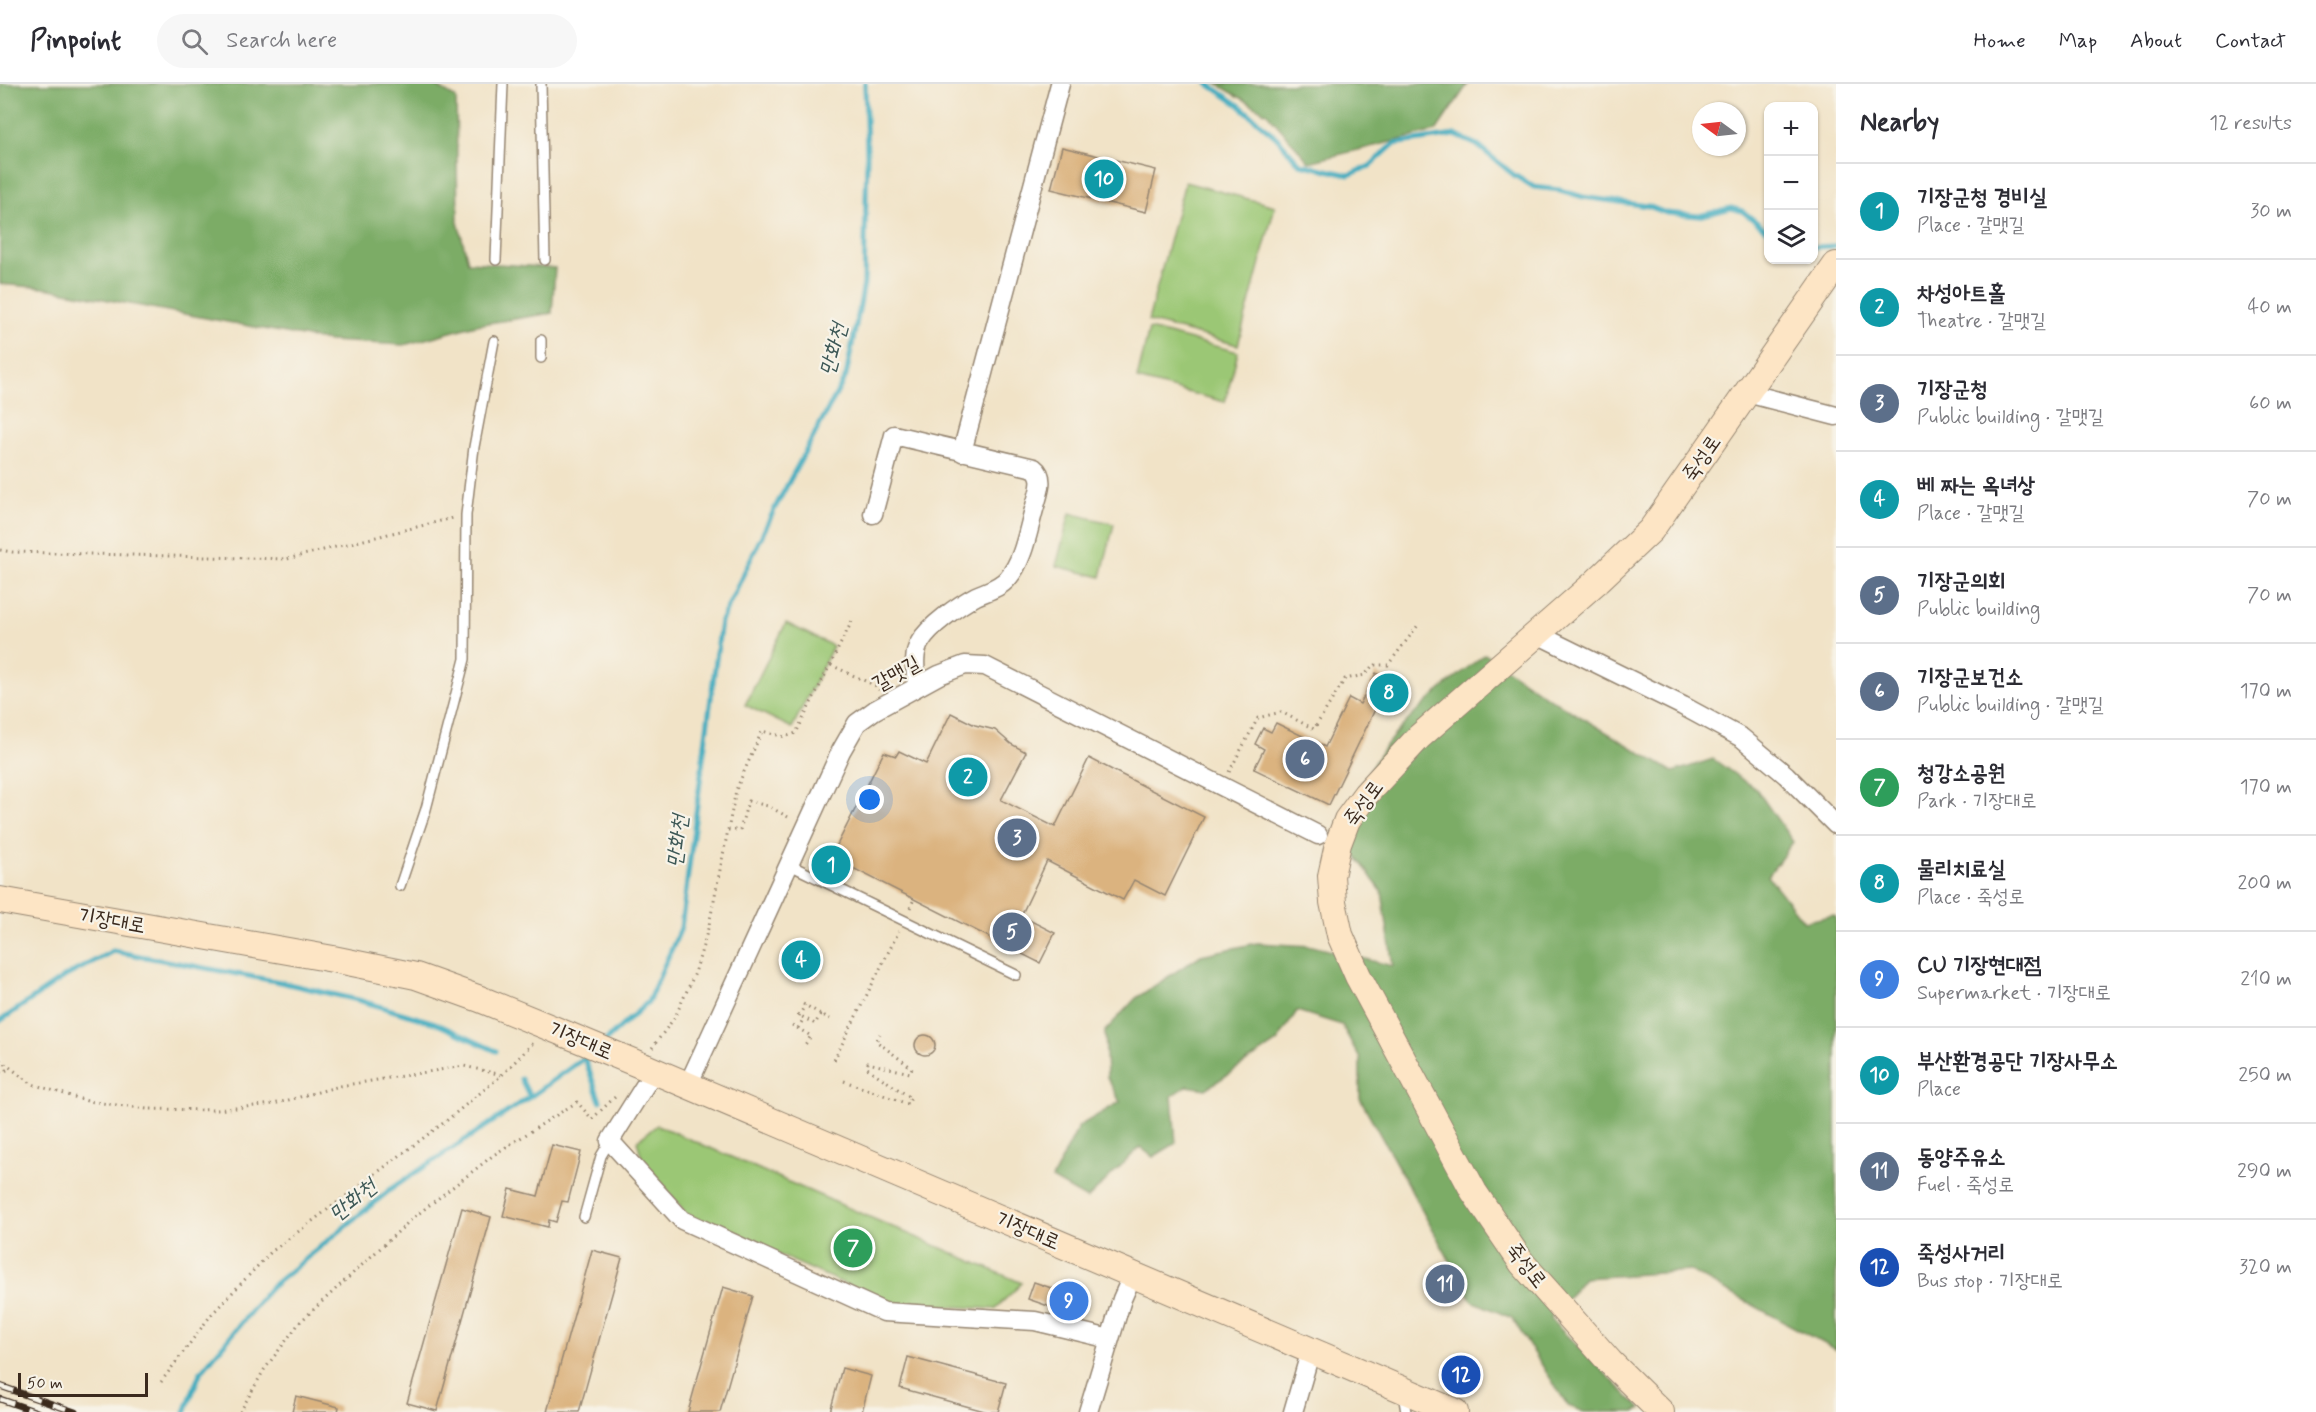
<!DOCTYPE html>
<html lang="en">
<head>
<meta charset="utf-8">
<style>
	:root { --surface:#fff; --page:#f7f7f7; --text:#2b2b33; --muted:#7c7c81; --line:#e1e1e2; --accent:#d1495b }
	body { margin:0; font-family:Mynerve,"Poor Story",sans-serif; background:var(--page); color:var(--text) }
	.controls { position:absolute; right:18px; top:18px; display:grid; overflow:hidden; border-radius:12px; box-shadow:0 2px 4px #0004 }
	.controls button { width:54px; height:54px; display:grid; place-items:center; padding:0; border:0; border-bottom:2px solid var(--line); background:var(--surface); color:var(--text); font:30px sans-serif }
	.compass { position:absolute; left:1692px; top:18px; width:54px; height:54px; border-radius:50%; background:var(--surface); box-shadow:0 2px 4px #0004; rotate:285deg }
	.scale { position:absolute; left:18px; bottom:15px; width:130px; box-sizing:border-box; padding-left:6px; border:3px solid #3b2a1e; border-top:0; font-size:16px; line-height:21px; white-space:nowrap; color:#3b2a1e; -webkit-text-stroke:4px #f7f3e8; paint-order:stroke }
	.you { position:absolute; left:870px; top:716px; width:21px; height:21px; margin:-15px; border:4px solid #fff; border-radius:50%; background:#1a73e8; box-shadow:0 0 0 9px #1a73e833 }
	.badge { display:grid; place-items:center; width:39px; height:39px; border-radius:50%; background:var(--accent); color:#fff; font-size:20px; font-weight:700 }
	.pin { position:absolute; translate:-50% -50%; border:3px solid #fff; box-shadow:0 2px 6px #0006 }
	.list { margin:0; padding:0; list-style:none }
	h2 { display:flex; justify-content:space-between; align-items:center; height:78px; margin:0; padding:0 24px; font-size:26px }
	h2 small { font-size:20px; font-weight:400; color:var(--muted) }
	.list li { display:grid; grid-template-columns:39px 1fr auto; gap:18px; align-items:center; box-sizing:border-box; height:96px; padding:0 24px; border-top:2px solid var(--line) }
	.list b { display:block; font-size:22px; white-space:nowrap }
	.list p { margin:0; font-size:20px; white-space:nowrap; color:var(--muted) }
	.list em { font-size:20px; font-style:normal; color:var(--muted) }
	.icon { flex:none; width:33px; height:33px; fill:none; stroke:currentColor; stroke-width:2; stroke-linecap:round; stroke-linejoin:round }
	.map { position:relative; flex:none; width:1836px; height:1328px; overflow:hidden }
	header { display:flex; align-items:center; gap:36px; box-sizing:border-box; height:84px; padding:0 30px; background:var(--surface); border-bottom:2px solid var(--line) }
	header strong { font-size:28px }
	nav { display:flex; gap:33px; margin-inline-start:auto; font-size:21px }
	.search { width:420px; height:54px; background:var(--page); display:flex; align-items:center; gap:15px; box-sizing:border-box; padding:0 21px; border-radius:33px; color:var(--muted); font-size:22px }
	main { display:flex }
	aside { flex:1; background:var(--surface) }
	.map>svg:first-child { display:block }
	.green { fill:#9bc774; stroke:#6b7849; stroke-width:1.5 }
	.forest { fill:#7cac66; stroke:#5c6b42; stroke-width:1.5 }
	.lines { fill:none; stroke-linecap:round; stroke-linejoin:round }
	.stream { stroke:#40acbf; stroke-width:5 }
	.building { fill:#dbb37f }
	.lane-casing { stroke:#968672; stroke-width:12 }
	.street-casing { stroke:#968672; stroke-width:21 }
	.secondary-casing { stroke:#968672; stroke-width:28 }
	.path { stroke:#968672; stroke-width:3; stroke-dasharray:1.5 4.5; stroke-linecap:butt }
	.lane { stroke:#fff; stroke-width:9 }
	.street { stroke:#fff; stroke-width:18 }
	.secondary { stroke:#fde5c5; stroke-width:26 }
	.rail-casing { stroke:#3b2a1e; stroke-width:7 }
	.rail { stroke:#f7f3e8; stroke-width:4.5; stroke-dasharray:14; stroke-linecap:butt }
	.secondary-bridge-casing { stroke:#968672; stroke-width:28; stroke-linecap:butt }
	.secondary-bridge { stroke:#fde5c5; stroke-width:26 }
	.labels { text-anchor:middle; stroke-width:4.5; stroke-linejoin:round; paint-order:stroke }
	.street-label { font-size:21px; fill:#3b2a1e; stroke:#f7f3e8 }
	.water-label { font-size:22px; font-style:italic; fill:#3d5856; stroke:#f7f3e8 }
</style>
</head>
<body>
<header>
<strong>Pinpoint</strong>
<div class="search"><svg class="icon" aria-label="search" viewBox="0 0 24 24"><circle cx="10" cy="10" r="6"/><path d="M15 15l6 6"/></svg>Search here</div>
<nav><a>Home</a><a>Map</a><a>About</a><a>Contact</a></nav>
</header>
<main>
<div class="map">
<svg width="1836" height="1328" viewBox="0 0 1836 1328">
	<rect width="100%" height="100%" fill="#f7f3e8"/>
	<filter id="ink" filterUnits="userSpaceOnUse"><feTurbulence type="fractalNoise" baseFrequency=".0167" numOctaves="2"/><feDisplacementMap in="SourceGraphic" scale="12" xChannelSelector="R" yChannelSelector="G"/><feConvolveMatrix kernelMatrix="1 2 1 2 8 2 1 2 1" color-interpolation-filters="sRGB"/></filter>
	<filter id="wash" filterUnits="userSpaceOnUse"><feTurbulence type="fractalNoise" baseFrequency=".008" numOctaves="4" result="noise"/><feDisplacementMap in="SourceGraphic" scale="24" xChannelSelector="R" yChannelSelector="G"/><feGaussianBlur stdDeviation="1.35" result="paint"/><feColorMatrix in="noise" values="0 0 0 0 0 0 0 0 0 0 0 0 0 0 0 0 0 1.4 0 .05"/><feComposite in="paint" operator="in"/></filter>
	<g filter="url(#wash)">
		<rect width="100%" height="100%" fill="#f1e3c7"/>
		<!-- green -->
		<path class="green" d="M1185,98L1275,122L1238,261L1148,237Z
			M1149,245L1238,268L1225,318L1137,295Z
			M1070,429L1114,440L1101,493L1056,482Z
			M786,539L833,562L792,644L745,621Z
			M657,1041L1022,1199L995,1225L888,1219L686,1130L642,1075L637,1057Z"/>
		<!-- forest -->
		<path class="forest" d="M0,0H433L456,14L458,138L468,178L555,184L552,229L476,241L404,261L329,257L44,204L0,200Z
			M1217,0H1468L1436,47L1309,78L1267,29Z
			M1485,570L1544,611L1673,688L1713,675L1757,706L1793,758L1768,792L1804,838L1834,831L1836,834V1266L1690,1187L1584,1194L1550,1235L1641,1325L1635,1328H1584L1568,1322L1512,1234L1472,1217L1360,1014V975L1342,941L1297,927L1277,958L1206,1005L1187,1002L1172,1012L1176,1059L1153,1073L1140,1063L1087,1115L1052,1095L1079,1042L1120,1018L1107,993L1105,947L1136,914L1201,871L1257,859L1312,862L1393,882L1382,808L1338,747C1353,717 1370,680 1392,654C1419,622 1452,596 1485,570Z"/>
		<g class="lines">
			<!-- stream -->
			<path class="stream" d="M1208,0L1239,21L1276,53L1300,80L1349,91L1370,82L1394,60L1455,51L1477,61L1514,91L1534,103L1560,106L1583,113L1648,122L1666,129L1699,132L1731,124L1742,127L1768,147
				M1814,163L1835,162
				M0,937L64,893L113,867L275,897L358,916L435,939L496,967
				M605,957L648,918L681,844L721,537L776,422L846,292L864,200L867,71L865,0
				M585,975L600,1017
				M521,995L530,1013
				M185,1328L200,1289L270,1204L391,1105L530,1013L591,969"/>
		</g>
		<g id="blocks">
			<!-- building -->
			<path class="building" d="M1062,63L1156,86L1146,128L1051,105Z
				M1376,589L1410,610L1400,626L1380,615L1329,721L1254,685L1264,665L1255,660L1263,644L1271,648L1276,639L1325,663L1349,614L1360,620Z
				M951,629L975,641L995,646L1011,660L1026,668L1001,716L1055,743L1089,674L1204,733L1165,812L1134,796L1123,816L1047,777L1021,832L1055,849L1040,879L831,773L884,668L896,672L899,667L926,680Z
				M915 961a10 10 0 1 1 20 0a10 10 0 1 1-20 0Z
				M552,1061L581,1068L568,1118L562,1117L556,1138L549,1136L548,1143L503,1132L510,1105L538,1112Z
				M462,1124L491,1133L437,1327L407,1319Z
				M592,1166L622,1174L579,1328H547Z
				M1034,1198L1080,1214L1074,1231L1028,1215Z
				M723,1203L753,1212L720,1328H688Z
				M908,1273L1006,1299L998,1328H988L900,1304Z
				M842,1284L871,1292L862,1328H830Z
				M296,1312L339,1323L338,1328H292Z"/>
		</g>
	</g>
	<g filter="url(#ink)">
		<use href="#blocks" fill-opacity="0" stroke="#968672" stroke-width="1.5"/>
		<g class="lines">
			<defs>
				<path id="lane" d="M541,0L545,176
					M496,176L503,0
					M541,274V256
					M790,781L1016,891
					M400,802L426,725L465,575L466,431L474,363L494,257
					M584,1133L601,1072L610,1057
					M1403,1310L1406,1328"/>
				<path id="street" d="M1747,309L1836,332
					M962,368L1060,0
					M873,430L894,351L1034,384C1046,393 1038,410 1035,422C1028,445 1024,476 1008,494C1000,504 987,507 976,512C959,521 929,542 920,558C912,571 916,589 917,603
					M1537,550L1683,622L1742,654L1786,691L1836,741
					M654,987L610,1057L682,1136L884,1228L1035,1237L1110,1255
					M688,1001L841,667L857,639L875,626L939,591L965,581L985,582L1318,751
					M1088,1328L1122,1215L1133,1190
					M1293,1328L1311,1266"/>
				<path id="secondary" d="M0,816L333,875L416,892L480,915L568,951
					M645,983L1455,1328
					M1661,1328L1610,1278L1522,1179L1474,1108L1358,892L1340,851L1333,818L1331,792L1338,760L1347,736L1366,710L1419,653L1595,499L1651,446L1836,181"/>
			</defs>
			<!-- lane casing -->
			<use href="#lane" class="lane-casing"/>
			<!-- street casing -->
			<use href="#street" class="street-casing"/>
			<!-- secondary casing -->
			<use href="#secondary" class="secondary-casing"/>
			<!-- path -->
			<path class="path" d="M0,466L12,468L287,475L453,434
				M831,581L876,602L879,606
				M1229,688L1258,634L1281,628L1314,645L1345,595L1365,591L1373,581H1388L1419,540
				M728,746H740L748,717L768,722L790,734
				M910,824L914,815
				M803,920L830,935
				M797,930L815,940L821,930
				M799,932L805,921
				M792,941L811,952L804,962
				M798,944L804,934
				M652,964L675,933L695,889L709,841L736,706L762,647L785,653L796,649L852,537
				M0,976L32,1000L87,1017L147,1025L216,1026L274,1020L340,1002L464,982L502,991
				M834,976L899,847
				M0,988L11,985
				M844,997L908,1020L911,1014L867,984L868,979L910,989L912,984L876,957L880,950
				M161,1298L211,1231L271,1168L446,1037L502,991L533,959
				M240,1328L264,1286L300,1238L413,1134L495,1070L577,1018L592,1035L615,1013"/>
			<!-- lane -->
			<use href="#lane" class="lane"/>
			<!-- street -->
			<use href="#street" class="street"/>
			<!-- secondary -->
			<use href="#secondary" class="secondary"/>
			<defs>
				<path id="rail" d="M0,1302L75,1328
					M0,1315L37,1328"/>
			</defs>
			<!-- rail casing -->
			<use href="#rail" class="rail-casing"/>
			<!-- rail -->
			<use href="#rail" class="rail"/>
			<defs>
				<path id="secondary-bridge" d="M568,951L645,983"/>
			</defs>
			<!-- secondary-bridge casing -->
			<use href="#secondary-bridge" class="secondary-bridge-casing"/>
			<!-- secondary-bridge -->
			<use href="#secondary-bridge" class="secondary-bridge"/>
		</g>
	</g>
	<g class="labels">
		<!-- street labels -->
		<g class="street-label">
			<text transform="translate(1701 374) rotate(-55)" y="7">죽성로</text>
			<text transform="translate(896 589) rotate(-29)" y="7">갈맷길</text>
			<text transform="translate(1363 719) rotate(-54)" y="7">죽성로</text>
			<text transform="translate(112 836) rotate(10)" y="7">기장대로</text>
			<text transform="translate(581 956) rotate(23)" y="7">기장대로</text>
			<text transform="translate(1028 1146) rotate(23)" y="7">기장대로</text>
			<text transform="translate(1527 1181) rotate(52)" y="7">죽성로</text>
		</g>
		<!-- water labels -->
		<g class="water-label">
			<text transform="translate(832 265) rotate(-75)" y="8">만화천</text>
			<text transform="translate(676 757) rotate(-83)" y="8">만화천</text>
			<text transform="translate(352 1115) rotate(-39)" y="8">만화천</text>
		</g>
	</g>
</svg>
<div class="controls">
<button>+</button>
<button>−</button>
<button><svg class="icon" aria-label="layers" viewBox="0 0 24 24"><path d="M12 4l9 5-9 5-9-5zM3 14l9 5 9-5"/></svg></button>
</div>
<svg class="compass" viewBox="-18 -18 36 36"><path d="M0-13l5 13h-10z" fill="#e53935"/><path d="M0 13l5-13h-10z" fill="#7c7c81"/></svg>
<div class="scale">50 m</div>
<div class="you"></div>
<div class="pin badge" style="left:831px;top:781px;background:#0f9aa8">1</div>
<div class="pin badge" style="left:968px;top:693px;background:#0f9aa8">2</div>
<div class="pin badge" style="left:1017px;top:754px;background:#5c6f8a">3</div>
<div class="pin badge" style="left:801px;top:876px;background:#0f9aa8">4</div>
<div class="pin badge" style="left:1012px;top:848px;background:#5c6f8a">5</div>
<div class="pin badge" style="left:1305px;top:675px;background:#5c6f8a">6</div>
<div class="pin badge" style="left:853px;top:1164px;background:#2e9e5b">7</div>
<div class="pin badge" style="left:1389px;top:609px;background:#0f9aa8">8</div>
<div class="pin badge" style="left:1069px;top:1217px;background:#3f7fe0">9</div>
<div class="pin badge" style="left:1104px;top:95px;background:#0f9aa8">10</div>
<div class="pin badge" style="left:1445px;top:1200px;background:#5c6f8a">11</div>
<div class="pin badge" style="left:1461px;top:1291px;background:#1a4fb4">12</div>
</div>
<aside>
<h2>Nearby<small>12 results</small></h2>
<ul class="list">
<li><span class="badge" style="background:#0f9aa8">1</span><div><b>기장군청 경비실</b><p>Place · 갈맷길</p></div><em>30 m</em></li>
<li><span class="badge" style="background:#0f9aa8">2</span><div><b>차성아트홀</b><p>Theatre · 갈맷길</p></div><em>40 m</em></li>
<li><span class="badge" style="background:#5c6f8a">3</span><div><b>기장군청</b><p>Public building · 갈맷길</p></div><em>60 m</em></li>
<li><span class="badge" style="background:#0f9aa8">4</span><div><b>베 짜는 옥녀상</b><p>Place · 갈맷길</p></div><em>70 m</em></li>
<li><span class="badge" style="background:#5c6f8a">5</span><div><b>기장군의회</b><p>Public building</p></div><em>70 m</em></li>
<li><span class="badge" style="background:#5c6f8a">6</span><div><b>기장군보건소</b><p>Public building · 갈맷길</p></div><em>170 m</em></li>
<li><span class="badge" style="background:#2e9e5b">7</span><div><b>청강소공원</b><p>Park · 기장대로</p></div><em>170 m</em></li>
<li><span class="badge" style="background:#0f9aa8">8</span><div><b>물리치료실</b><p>Place · 죽성로</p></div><em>200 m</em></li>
<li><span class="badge" style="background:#3f7fe0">9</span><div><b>CU 기장현대점</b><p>Supermarket · 기장대로</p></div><em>210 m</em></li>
<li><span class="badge" style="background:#0f9aa8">10</span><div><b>부산환경공단 기장사무소</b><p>Place</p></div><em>250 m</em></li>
<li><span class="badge" style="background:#5c6f8a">11</span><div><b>동양주유소</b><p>Fuel · 죽성로</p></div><em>290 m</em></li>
<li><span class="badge" style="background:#1a4fb4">12</span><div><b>죽성사거리</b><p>Bus stop · 기장대로</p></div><em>320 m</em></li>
</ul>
</aside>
</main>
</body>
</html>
